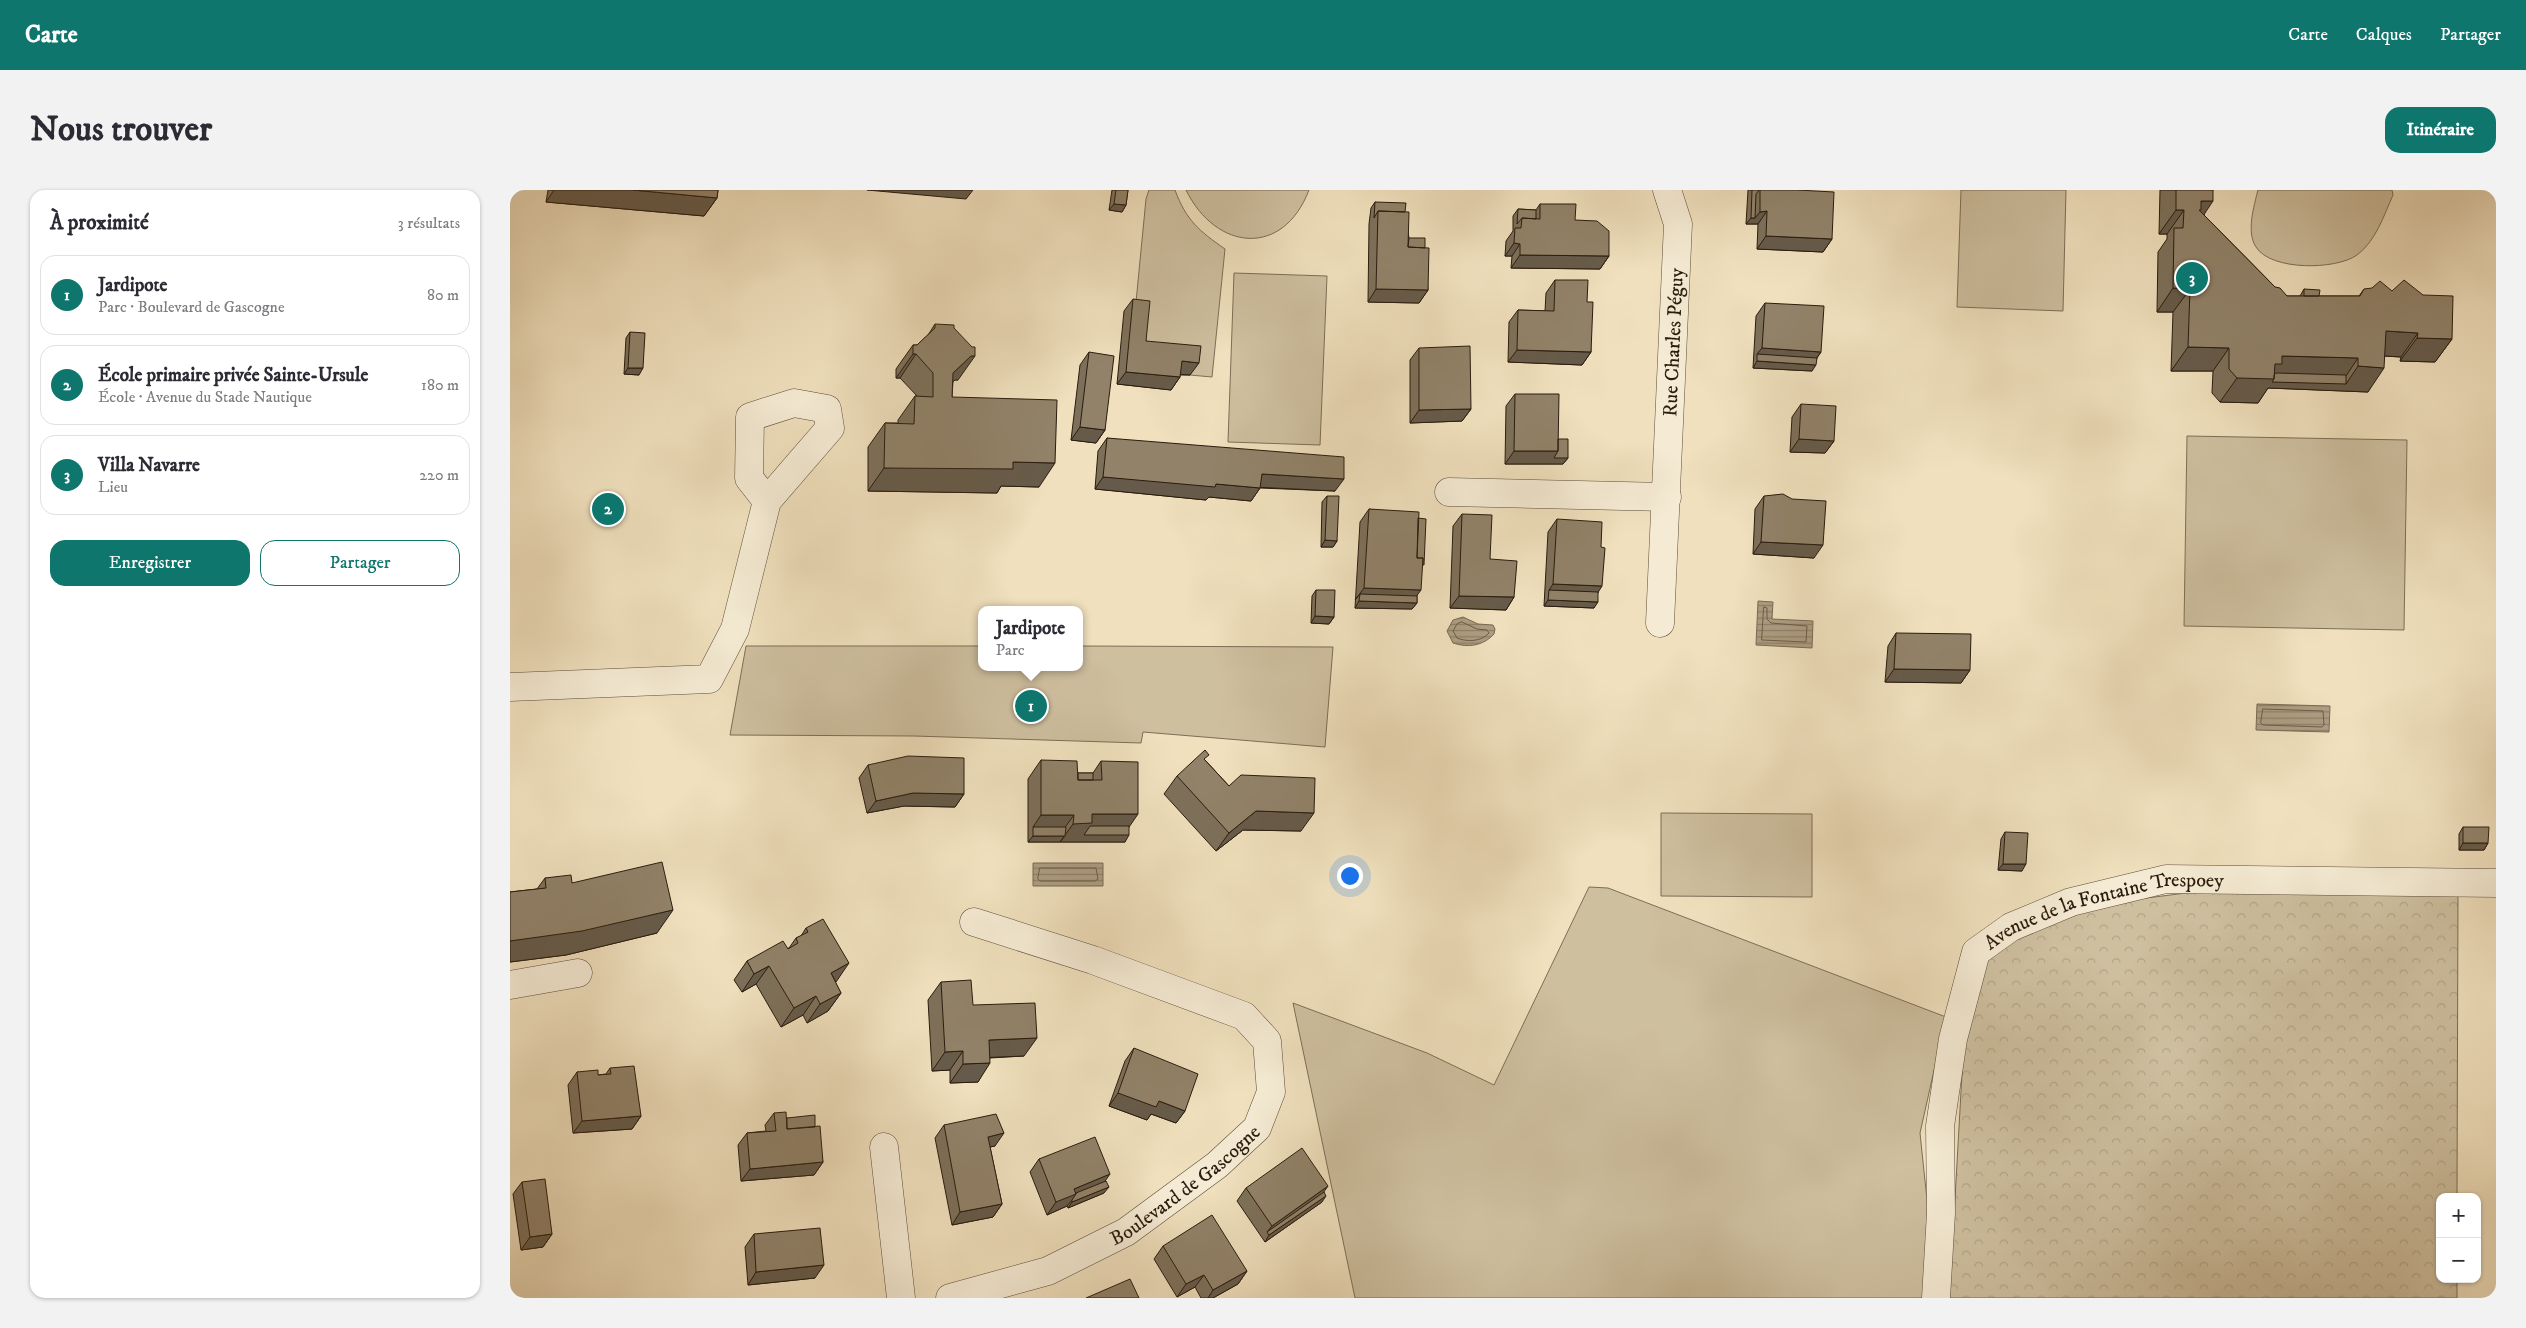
<!DOCTYPE html>
<html lang="fr">
<head>
<meta charset="utf-8">
<style>
	:root { --surface:#fff; --page:#f2f2f3; --text:#2b2b33; --muted:#7c7c81; --line:#e1e1e2; --accent:#0f766e }
	body { margin:0; font-family:"IM FELL DW Pica",serif; background:var(--page); color:var(--text) }
	.controls { position:absolute; right:15px; bottom:15px; display:grid; overflow:hidden; border-radius:10px; box-shadow:0 1px 4px #0004 }
	.controls button { width:45px; height:45px; display:grid; place-items:center; padding:0; border:0; border-bottom:1px solid var(--line); background:var(--surface); color:var(--text); font:25px sans-serif }
	.you { position:absolute; left:839px; top:685px; width:18px; height:18px; margin:-12px; border:4px solid #fff; border-radius:50%; background:#1a73e8; box-shadow:0 0 0 8px #1a73e833 }
	.badge { display:grid; place-items:center; width:32px; height:32px; border-radius:50%; background:var(--accent); color:#fff; font-size:16px; font-weight:700 }
	.pin { position:absolute; translate:-50% -50%; border:2px solid #fff; box-shadow:0 1px 5px #0006 }
	.popup { position:absolute; left:468px; top:416px; width:105px; height:65px; box-sizing:border-box; display:grid; place-content:center; border-radius:10px; background:var(--surface); filter:drop-shadow(0 1px 4px #0005); font-size:16px; white-space:nowrap; color:var(--muted) }
	.popup b { font-size:19px; color:var(--text) }
	.popup::after { content:''; position:absolute; left:50%; top:100%; margin-left:-10px; border:10px solid transparent; border-top-color:var(--surface) }
	.list { margin:0; padding:0; list-style:none }
	h2 { display:flex; justify-content:space-between; align-items:center; height:65px; margin:0; padding:0 20px; font-size:21px }
	h2 small { font-size:16px; font-weight:400; color:var(--muted) }
	.list li { display:grid; grid-template-columns:32px 1fr auto; gap:15px; align-items:center; box-sizing:border-box; height:80px; margin:0 10px 10px; padding:0 10px; border:1px solid var(--line); border-radius:15px }
	.list b { display:block; font-size:19px; white-space:nowrap }
	.list p { margin:0; font-size:16px; white-space:nowrap; color:var(--muted) }
	.list em { font-size:16px; font-style:normal; color:var(--muted) }
	.actions { display:flex; gap:10px; padding:15px 20px }
	.actions a { flex:1; padding:11px 0; border:1px solid var(--accent); border-radius:15px; text-align:center; font-size:18px; color:var(--accent) }
	.actions .main { background:var(--accent); color:#fff }
	.map { position:relative; flex:none; width:1986px; height:1108px; overflow:hidden; border-radius:15px }
	header { display:flex; align-items:center; gap:30px; box-sizing:border-box; height:70px; padding:0 25px; background:var(--accent); color:#fff }
	header strong { font-size:24px }
	nav { display:flex; gap:28px; margin-inline-start:auto; font-size:18px }
	.intro { display:flex; align-items:center; justify-content:space-between; box-sizing:border-box; height:120px; padding:0 30px }
	h1 { margin:0; font-size:35px }
	.button { padding:12px 22px; border-radius:15px; background:var(--accent); color:#fff; font-size:18px; font-weight:700 }
	main { display:flex; gap:30px; padding:0 30px }
	aside { flex:1; background:var(--surface); border-radius:15px; box-shadow:0 1px 4px #0004 }
	.map>svg:first-child { display:block }
	.green { fill:#cebf9f; stroke:#7c6e56 }
	.forest { fill:url(#forest-crowns); stroke:#7c6e56 }
	.water { fill:url(#water-rules); stroke:#796954 }
	.lines { fill:none; stroke-linecap:round; stroke-linejoin:round }
	.shore { stroke:#6c5c48; stroke-width:1 }
	.minor-casing { stroke:#5c4d3a; stroke-width:29 }
	.minor { stroke:#f5ebd4; stroke-width:28 }
	.wall { fill:#7d705a; stroke:#2a1c0e }
	.shaded-wall { fill:#665b4a; stroke:#2a1c0e }
	.building { fill:#918269; stroke:#2a1c0e }
	.labels { text-anchor:middle; stroke-width:4.5; stroke-linejoin:round; paint-order:stroke }
	.street-label { font-size:20px; fill:#2a1c0e; stroke:#f5ebd4 }
</style>
</head>
<body>
<header>
<strong>Carte</strong>
<nav><a>Carte</a><a>Calques</a><a>Partager</a></nav>
</header>
<div class="intro"><h1>Nous trouver</h1><a class="button">Itinéraire</a></div>
<main>
<aside>
<h2>À proximité<small>3 résultats</small></h2>
<ul class="list">
<li><span class="badge">1</span><div><b>Jardipote</b><p>Parc · Boulevard de Gascogne</p></div><em>80 m</em></li>
<li><span class="badge">2</span><div><b>École primaire privée Sainte-Ursule</b><p>École · Avenue du Stade Nautique</p></div><em>180 m</em></li>
<li><span class="badge">3</span><div><b>Villa Navarre</b><p>Lieu</p></div><em>220 m</em></li>
</ul>
<div class="actions"><a class="main">Enregistrer</a><a>Partager</a></div>
</aside>
<div class="map">
<svg width="1986" height="1108" viewBox="0 0 1986 1108">
	<defs>
		<pattern id="forest-crowns" width="20" height="18" patternUnits="userSpaceOnUse" patternTransform="scale(1.25)"><rect width="20" height="18" fill="#cebf9f"/><path d="M2 6a3 3 0 1 1 6 0M12 15a3 3 0 1 1 6 0" fill="none" stroke="#b1a488"/></pattern>
		<pattern id="water-rules" width="6" height="5" patternUnits="userSpaceOnUse" patternTransform="scale(1.25)"><rect width="6" height="5" fill="#ad9d82"/><path d="M0 2.5h6" fill="none" stroke="#8d7f69"/></pattern>
	</defs>
	<rect width="100%" height="100%" fill="#f0e0bd"/>
	<filter id="stains"><feTurbulence type="fractalNoise" baseFrequency=".004" numOctaves="4"/><feColorMatrix values="0 0 0 0 .2 0 0 0 0 .09 0 0 0 0 .02 0 0 0 .5 -.17"/></filter>
	<radialGradient id="worn" r=".72"><stop offset=".6" stop-color="#630" stop-opacity="0"/><stop offset="1" stop-color="#630" stop-opacity=".3"/></radialGradient>
	<!-- green -->
	<path class="green" d="M639,0H665C676,30 689,41 715,59L702,187L680,185L627,164L626,112L636,9Z
		M676,0H799C773,68 706,61 676,0Z
		M1451,0H1556L1553,121L1447,117Z
		M1748,0H1882L1883,5C1874,25 1866,51 1847,65C1826,80 1761,81 1746,57C1736,42 1744,16 1748,0Z
		M724,83L817,86L810,255L718,252Z
		M1677,246L1897,250L1894,440L1674,436Z
		M236,456H472V477H570V456L823,457L815,557L633,542L631,553L404,546L220,545Z
		M1151,623L1302,624V707L1151,706Z
		M1079,697L1098,698L1436,827L1410,943L1419,1029L1414,1108H845L783,813L917,863L984,895Z"/>
	<!-- forest -->
	<path class="forest" d="M1676,703H1948L1947,1007H1930V1089H1947V1108H1431L1444,1027L1453,866L1474,772L1520,739L1605,712Z"/>
	<!-- water -->
	<path class="water" d="M1248,411L1263,412L1262,429L1303,431L1302,458L1246,455Z
		M953,427L968,434L983,435L985,439L984,444C973,456 958,458 943,453L937,441L943,430Z
		M1747,514L1820,516L1819,542L1746,540Z
		M523,673H593V696H523Z"/>
	<g class="lines">
		<!-- shore -->
		<path class="shore" d="M1254,417L1257,418V429L1261,433L1297,436L1296,452L1252,450Z
			M952,432L967,439L977,440L979,443C971,452 957,452 947,448L943,441L947,434Z
			M1753,519L1813,521L1814,535L1812,537L1753,535L1751,533Z
			M530,678H586L588,689L585,691H530L528,689Z"/>
		<defs>
			<g id="minor">
				<path d="M939,302L1157,307"/>
				<path id="s1" d="M1150,433L1168,34L1157,0"/>
				<path d="M0,497L199,489L225,439L257,311L320,238L317,219L284,213L240,227L239,288L257,311"/>
				<path d="M0,795L68,783"/>
				<path d="M374,957L391,1108"/>
				<path id="s2" d="M440,1108L538,1081L616,1042L707,975L747,938L761,902L757,851L734,826L583,770L464,732"/>
				<path id="s3" d="M1426,1108L1431,1023L1430,936L1443,849L1466,762L1501,737L1561,712L1656,689L1986,693"/>
			</g>
		</defs>
		<!-- minor casing -->
		<use href="#minor" class="minor-casing"/>
		<!-- minor -->
		<use href="#minor" class="minor"/>
	</g>
	<!-- wall -->
	<path class="wall" d="M38,0H208L207,8L194,26L36,12Z
		M602,0H618L616,15L612,22L599,20Z
		M1238,0H1290L1322,49L1313,62L1247,59L1248,34H1236Z
		M1650,0H1703L1694,25L1765,97L1777,106H1790L1794,99L1809,106H1849L1854,99L1942,149L1925,172L1890,171L1891,167L1875,166L1858,202L1758,198L1748,213L1710,212L1702,203L1703,181H1661L1663,122H1647L1648,62L1657,49V44H1649Z
		M865,12L895,22L899,48L915,58L918,100L909,113L858,112L859,34L861,18Z
		M1030,14L1065,30L1099,66L1090,79L1001,78L1002,66H995L996,51L1003,41V26L1008,19L1026,20Z
		M1045,90L1077,112L1081,162L1072,175L998,172L999,132L1008,120L1035,121L1036,103Z
		M623,109L636,151L680,185H670V187L661,200L607,194L614,121Z
		M1255,113L1311,162L1307,168L1302,181L1243,178L1246,126Z
		M425,134L448,190H445L443,191L442,207L529,297L491,296L487,303L358,301V257L375,233H388V230L405,206H407L390,188H386V179L403,155H407L418,145Z
		M120,142L129,185L114,184L116,148Z
		M909,158L961,219L952,231L900,233V170Z
		M579,162L595,240L586,253L561,250L570,175Z
		M1005,204L1048,249L1058,268L1053,274H995L996,216Z
		M1291,214L1324,251L1315,263L1280,262L1282,227Z
		M597,248L825,301L750,298L741,311L699,307L696,310L585,299L588,261Z
		M817,306L827,351L823,357H811L812,312Z
		M1254,306L1304,368L1243,364L1245,319Z
		M859,319L908,328L912,377L907,406V413L902,419L845,418L850,332Z
		M952,324L1004,407L996,420L940,418L943,336Z
		M1047,329L1088,402L1084,418L1034,416L1038,342Z
		M806,400L824,427L819,434L801,433L802,406Z
		M1386,443L1460,480L1451,493L1375,492L1378,456Z
		M531,570L568,583H583L591,571L619,636L615,652H518V589Z
		M695,570L719,596L791,641L733,640L706,661L654,604L667,586Z
		M358,575L454,604L445,617L394,616L357,623L349,588Z
		M1953,637L1978,653L1974,660H1949V644Z
		M1495,642L1512,681L1488,680L1491,649Z
		M35,688L62,693L147,743L56,765L0,772V702L27,699Z
		M296,738L331,803L318,821L297,833L293,825L271,837L246,794L232,802L224,790L237,771L279,758L286,748L291,746Z
		M431,792L463,815L514,866L480,868L468,892L440,893V880L422,881L418,810Z
		M624,858L675,921L666,933L641,924L637,930L599,916L615,871Z
		M100,878L131,926L122,939L63,943L58,895L67,882L88,885L96,884Z
		M264,923L277,928L305,937L313,972L304,985L231,991L228,955L237,943L256,941L255,935Z
		M434,935L485,956L480,957L492,1014L483,1027L442,1035L425,948Z
		M529,969L596,991L594,1003L558,1018L557,1016L537,1025L520,982Z
		M12,992L42,1044L33,1057L11,1060L3,1004Z
		M736,998L814,1002L812,1012L755,1052L727,1011Z
		M244,1044L305,1088L238,1095L235,1057Z
		M653,1056L737,1081L728,1094L703,1108H691L685,1097L667,1107L644,1069Z"/>
	<!-- shaded-wall -->
	<path class="shaded-wall" d="M44,0H123L207,8L194,26L36,12Z
		M357,0H463L456,9Z
		M1691,11H1703L1687,35Z
		M604,14L616,15L612,22L599,20Z
		M1666,20H1674L1657,44H1649Z
		M1257,21L1248,34H1236L1241,28H1245L1250,22Z
		M1256,46L1322,49L1313,62L1247,59Z
		M1004,53L1010,54L1002,66H995Z
		M1010,65L1099,66L1090,79L1001,78Z
		M1663,98L1680,99L1663,122H1647Z
		M866,99L918,100L909,113L858,112Z
		M1876,141L1908,143L1891,167L1859,165Z
		M1907,148L1942,149L1925,172L1890,171Z
		M1678,157L1719,158L1703,181H1661Z
		M1252,158L1311,162L1302,174L1247,164Z
		M1007,160L1081,162L1072,175L998,172Z
		M403,164H406L390,188H386Z
		M461,166H465L448,190H445L426,207L443,183Z
		M1772,166L1848,168L1832,192L1836,194L1848,176L1874,178L1858,202L1758,198L1748,213L1710,212L1727,188L1765,174Z
		M672,171L689,173L680,185L663,184Z
		M1247,171L1306,175L1302,181L1243,178Z
		M118,178H133L129,185L114,184Z
		M616,182L670,187L661,200L607,194Z
		M961,219L952,231L900,233L909,220Z
		M570,237L595,240L586,253L561,250Z
		M1289,249L1324,251L1315,263L1280,262Z
		M1004,261H1048L1058,268L1053,274H995Z
		M503,272L545,273L529,297L491,296L487,303L358,301L374,278Z
		M752,284L834,289L825,301L743,297Z
		M593,287L706,294L750,298L741,311L699,307L696,310L585,299Z
		M815,350L827,351L823,357H811Z
		M1251,352L1313,355L1304,368L1243,364Z
		M1043,394L1092,396L1084,409L1039,400Z
		M854,398L911,400L902,412L850,404L845,410Z
		M949,406L1004,407L996,420L940,418Z
		M1038,410L1088,412L1084,418L1034,416Z
		M849,411L907,413L902,419L845,418Z
		M805,426L824,427L819,434L801,433Z
		M1384,479L1460,480L1451,493L1375,492Z
		M403,603L454,604L445,617L394,616L357,623L366,611Z
		M746,621L804,623L791,641L733,640L706,661L719,643Z
		M582,624H628L615,643L619,645L615,652H550L563,634Z
		M531,625H564L551,643L523,637Z
		M523,646H555L550,652H518Z
		M1953,653H1978L1974,660H1949Z
		M1493,674H1516L1512,681L1488,680Z
		M163,720L147,743L56,765L0,772V751Z
		M339,773L326,792L321,783Z
		M259,776L246,794L232,802L244,784Z
		M331,803L318,821L297,833L310,814Z
		M306,806L293,825L271,837L284,818Z
		M527,848L514,866L466,868L479,850Z
		M453,861L440,880L422,881L435,862Z
		M480,873L468,892L440,893L453,874Z
		M608,903L649,911L675,921L666,933L641,924L637,930L599,916Z
		M131,926L122,939L63,943L72,931Z
		M494,943L485,956L469,959L478,947Z
		M313,972L304,985L231,991L240,979Z
		M600,984L591,997L563,1009L557,1016L537,1025L546,1012L564,999Z
		M818,996L809,1009L757,1042L762,1036Z
		M599,997L594,1003L558,1018L562,1012Z
		M816,1006L812,1012L755,1052L759,1045Z
		M492,1014L483,1027L442,1035L450,1022Z
		M42,1044L33,1057L11,1060L20,1047Z
		M314,1075L305,1088L238,1095L246,1082Z
		M737,1081L728,1094L703,1108H698L703,1100Z
		M694,1085L685,1097L667,1107L676,1094Z"/>
	<!-- building -->
	<path class="building" d="M123,0H208L207,8Z
		M606,0H618L616,15L604,14Z
		M1242,0H1249L1246,4L1245,28H1241Z
		M1250,0H1287L1324,2L1322,49L1256,46L1257,21L1250,22Z
		M1666,0H1703V11H1691V20H1689L1765,97L1770,98L1777,106H1850L1854,99L1862,98L1870,91L1882,101L1894,90L1913,105L1943,106L1942,149L1907,148L1908,143L1876,141L1874,178L1848,176V168L1772,166V174H1765L1764,189L1727,188L1719,179V158L1678,157L1680,99L1663,98L1664,38H1673L1674,20H1666Z
		M865,12L896,13L895,22L868,21L864,28Z
		M1030,14H1066L1065,30L1087,31L1099,41V66L1010,65V54L1004,53L1005,38H1011L1012,28L1030,29Z
		M1008,19L1026,20V29L1012,28L1007,34Z
		M868,21L899,22L898,57L919,58L918,100L866,99Z
		M899,48H915V58L898,57Z
		M1045,90H1078L1077,112H1083L1081,162L1007,160L1008,120L1044,121Z
		M1794,99L1810,100L1809,106H1794Z
		M623,109L640,111L636,151L691,156L689,173L672,171L670,187L616,182Z
		M1255,113L1314,116L1311,162L1252,158Z
		M425,134L444,135V138L462,157H465V166H461L443,183L442,207L547,210L545,273L503,272V279L374,278L375,233L404,234L405,206L423,207V183L406,164H403V155H407L425,138Z
		M120,142L135,143L133,178H118Z
		M960,156L961,219L909,220V158Z
		M579,162L604,166L595,240L570,237Z
		M1247,164L1307,168L1306,175L1247,171Z
		M1766,183L1836,185V194L1762,192L1764,189V185Z
		M1005,204H1049L1048,261H1004Z
		M1291,214L1326,216L1324,251L1289,249Z
		M597,248L834,267V289L752,284L750,298L706,294L705,297L593,287Z
		M1048,249H1058V268H1044L1048,261Z
		M1273,304L1282,309L1316,311L1313,355L1251,352L1254,306Z
		M817,306H829L827,351L815,350Z
		M859,319L909,322L907,368H913L911,400L854,398Z
		M952,324L982,325L980,369L1007,371L1004,407L949,406Z
		M908,328L916,329L914,375H913V368H907Z
		M1047,329L1092,332L1091,357L1095,358L1092,396L1043,394Z
		M806,400H825L824,427L805,426Z
		M1039,400L1088,402V412L1038,410Z
		M850,404L907,406V413L849,411Z
		M1386,443L1461,444L1460,480L1384,479Z
		M695,560L699,565L694,569L719,596L731,585L805,588L804,623L746,621L719,643L667,586Z
		M398,566L454,568V604L403,603L366,611L358,575Z
		M531,570L567,571L568,590H592L591,571L628,572V624H582V633L563,634L564,625H531Z
		M568,583H583V590H568Z
		M580,636H619V645H574Z
		M523,637H556L555,646H523Z
		M1953,637H1979L1978,653H1953Z
		M1495,642L1518,643L1516,674H1493Z
		M152,672L163,720L72,741L0,751V702L36,698L35,688L61,685L62,693Z
		M313,729L339,773L321,783L331,803L310,814L306,806L284,818L259,776L244,784L237,771L273,751L278,759L288,753L286,748L298,742L296,738Z
		M461,790L463,815L525,813L527,848L479,850L480,873L453,874V861L435,862L431,792Z
		M624,858L688,884L675,921L649,911L646,917L608,903Z
		M124,876L131,926L72,931L67,882L88,880V885L101,884L100,878Z
		M276,922L277,939L310,936L313,972L240,979L237,943L266,941L264,923Z
		M486,924L494,943L478,947L492,1014L450,1022L434,935Z
		M305,925V937L277,939V928Z
		M585,947L600,984L564,999L566,1004L546,1012L529,969Z
		M792,958L818,996L762,1036L736,998Z
		M35,989L42,1044L20,1047L12,992Z
		M596,991L599,997L562,1012V1010L566,1004V1003Z
		M814,1002L816,1006L759,1045L757,1042Z
		M702,1025L737,1081L703,1100L694,1085L676,1094L653,1056Z
		M310,1038L314,1075L246,1082L244,1044Z
		M620,1089L629,1108H576Z"/>
	<g class="labels">
		<!-- street labels -->
		<g class="street-label">
			<text dy="7" stroke="none"><textPath href="#s1" startOffset="281">Rue Charles Péguy</textPath></text>
			<text dy="7" stroke="none"><textPath href="#s3" startOffset="488">Avenue de la Fontaine Trespoey</textPath></text>
			<text dy="7" stroke="none"><textPath href="#s2" startOffset="264">Boulevard de Gascogne</textPath></text>
		</g>
	</g>
	<rect width="100%" height="100%" filter="url(#stains)"/>
	<rect width="100%" height="100%" fill="url(#worn)"/>
</svg>
<div class="controls">
<button>+</button>
<button>−</button>
</div>
<div class="you"></div>
<div class="pin badge" style="left:521px;top:516px">1</div>
<div class="popup"><b>Jardipote</b>Parc</div>
<div class="pin badge" style="left:98px;top:319px">2</div>
<div class="pin badge" style="left:1682px;top:88px">3</div>
</div>
</main>
</body>
</html>
